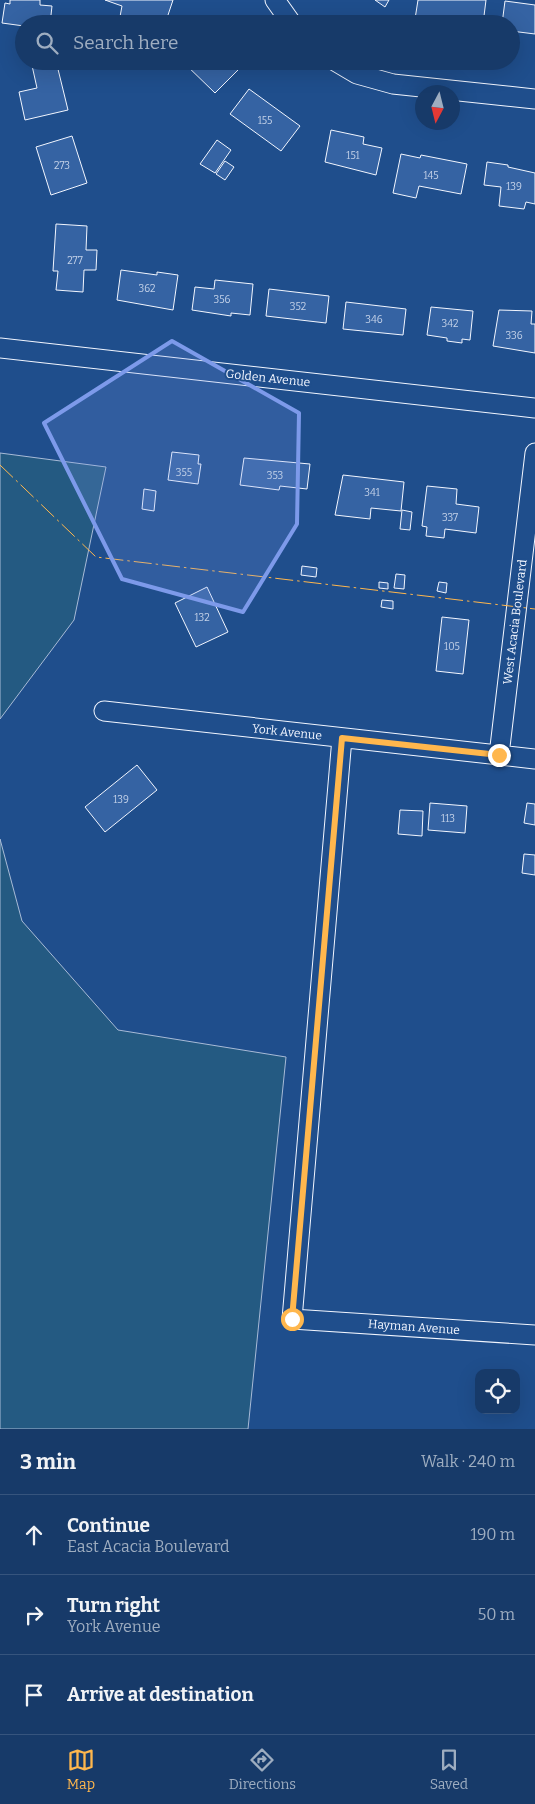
<!DOCTYPE html>
<html lang="en">
<head>
<meta charset="utf-8">
<style>
	:root { --surface:#173a69; --page:#244571; --text:#f1f3f6; --muted:#9eadc0; --line:#36547d; --accent:#ffb74d }
	body { margin:0; font-family:Bitter,serif; background:var(--page); color:var(--text) }
	.controls { position:absolute; right:15px; bottom:15px; display:grid; overflow:hidden; border-radius:10px; box-shadow:0 5px 20px #0002 }
	.controls button { width:45px; height:45px; display:grid; place-items:center; padding:0; border:0; border-bottom:1px solid var(--line); background:var(--surface); color:var(--text); font:25px sans-serif }
	.compass { position:absolute; left:415px; top:85px; width:45px; height:45px; border-radius:50%; background:var(--surface); box-shadow:0 5px 20px #0002; rotate:187deg }
	.stop { position:absolute; width:15px; height:15px; margin:-11px; border:4px solid #ffb74d; border-radius:50%; background:#fff }
	.stop.end { background:#ffb74d; border-color:#fff; box-shadow:0 1px 5px #0008 }
	.list { margin:0; padding:0; list-style:none }
	h2 { display:flex; justify-content:space-between; align-items:center; height:65px; margin:0; padding:0 20px; font-size:21px }
	h2 small { font-size:16px; font-weight:400; color:var(--muted) }
	.list li { display:grid; grid-template-columns:32px 1fr auto; gap:15px; align-items:center; box-sizing:border-box; height:80px; padding:0 20px; border-top:1px solid var(--line) }
	.list b { display:block; font-size:19px; white-space:nowrap }
	.list p { margin:0; font-size:16px; white-space:nowrap; color:var(--muted) }
	.list em { font-size:16px; font-style:normal; color:var(--muted) }
	.icon { flex:none; width:28px; height:28px; fill:none; stroke:currentColor; stroke-width:2; stroke-linecap:round; stroke-linejoin:round }
	.map { position:relative; flex:none; width:535px; height:1429px; overflow:hidden }
	.search { position:absolute; background:var(--surface); box-shadow:0 5px 20px #0002; left:15px; right:15px; top:15px; height:55px; display:flex; align-items:center; gap:12px; box-sizing:border-box; padding:0 18px; border-radius:28px; color:var(--muted); font-size:19px }
	.sheet { height:305px; background:var(--surface) }
	nav { display:flex; justify-content:space-around; align-items:center; box-sizing:border-box; height:70px; border-top:1px solid var(--line); background:var(--surface); font-size:14px; color:var(--muted) }
	nav a { display:grid; justify-items:center; gap:2px }
	nav .on { color:var(--accent) }
	.map>svg:first-child { display:block }
	.green { fill:#245a82; stroke:#a8bbd7 }
	.building { fill:#3563a3; stroke:#f2f6ff }
	.lines { fill:none; stroke-linecap:round; stroke-linejoin:round }
	.minor-casing { stroke:#f2f6ff; stroke-width:21 }
	.minor { stroke:#1f4e8c; stroke-width:19 }
	.power { stroke:#ffb74d; stroke-width:1; stroke-dasharray:18 4 2.5 4; stroke-linecap:butt }
	.route { stroke:#ffb74d; stroke-width:6 }
	.marked { fill:#7d9aea; fill-opacity:0.2; stroke:#7d9aea; stroke-width:4; stroke-linejoin:round }
	.labels { text-anchor:middle; stroke-width:4; stroke-linejoin:round; paint-order:stroke }
	.number-label { font-size:10px; fill:#c3d1e8 }
	.street-label { font-size:12px; fill:#f2f6ff; stroke:#1f4e8c }
</style>
</head>
<body>
<div class="map">
<svg width="535" height="1429" viewBox="0 0 535 1429">
	<rect width="100%" height="100%" fill="#1f4e8c"/>
	<!-- green -->
	<path class="green" d="M0,453L106,467L74,620L0,719Z
		M0,839L22,921L118,1030L286,1057L248,1429H0Z"/>
	<!-- building -->
	<path class="building" d="M10,0H40V5L52,6L50,24H24V26L2,23L5,3L10,4Z
		M105,0H173L165,24L145,19L143,24L119,22L122,6Z
		M375,0H389L385,7Z
		M418,0H486L483,24H450L415,19Z
		M505,1L535,5V34L511,31V24H502Z
		M31,61H56L68,110L25,120L19,92L37,88Z
		M182,61H231L239,69L215,93Z
		M249,89L300,126L281,151L230,114Z
		M331,130L364,137L363,144L382,148L376,175L325,162Z
		M72,136L87,183L51,195L36,147Z
		M217,140L231,150L215,173L200,164Z
		M401,154L420,158L421,155L467,164L461,194L419,186L416,198L393,193Z
		M225,161L234,167L225,180L216,174Z
		M487,162L508,165V167L535,173V204L526,202L524,209L499,206L501,187L484,185Z
		M56,224L87,226L86,250H97L96,270H84L83,292L56,290L58,271H53Z
		M121,270L157,275V272L178,275L173,310L117,300Z
		M215,280L253,284L250,315L231,313V316L192,310L195,287L214,289Z
		M269,289L329,296L326,323L266,316Z
		M346,302L406,309L403,335L343,329Z
		M431,307L473,311L470,340L462,339V343L447,341V338L427,335Z
		M499,310L532,311L531,324H535V353L493,346Z
		M172,452L199,455L198,464H201L198,484L168,480Z
		M244,458L310,464L307,489L280,486L279,490L240,485Z
		M343,475L404,482L401,511L371,508L370,519L335,515Z
		M427,486L457,489L456,504L479,507L476,533L445,529L444,538L426,536L427,527L422,526Z
		M144,489L156,491L154,511L142,509Z
		M402,510L412,512L410,530L400,529Z
		M302,566L317,568L316,577L301,575Z
		M396,574L405,575L404,589L394,588Z
		M379,582L388,583V589L379,588Z
		M439,582L447,583L446,593L437,591Z
		M207,587L228,632L196,647L175,603Z
		M382,600L393,601V609L381,607Z
		M442,617L469,620L463,674L436,671Z
		M137,765L157,790L105,832L85,807Z
		M430,803L467,806L465,833L428,830Z
		M527,803L535,804V825L524,823Z
		M400,810L423,811L422,836L398,834Z
		M524,854L535,855V875L522,873Z"/>
	<g class="lines">
		<defs>
			<path id="minor" d="M275,0L292,24
				M335,61L357,74L393,84L535,99
				M0,348L535,408
				M104,711L535,759
				M342,738L292,1319L535,1335
				M499,755L535,453"/>
		</defs>
		<!-- minor casing -->
		<use href="#minor" class="minor-casing"/>
		<!-- minor -->
		<use href="#minor" class="minor"/>
		<!-- power -->
		<path class="power" d="M0,465L96,557L535,609"/>
	</g>
	<g class="lines">
		<!-- route -->
		<path class="route" d="M292,1319L342,738L499,755"/>
	</g>
	<!-- marked area -->
	<path class="marked" d="M172,341L299,413L297,524L243,612L122,579L44,423Z"/>
	<g class="labels">
		<!-- number labels -->
		<g class="number-label">
			<text x="265" y="124">155</text>
			<text x="353" y="159">151</text>
			<text x="62" y="169">273</text>
			<text x="431" y="179">145</text>
			<text x="514" y="190">139</text>
			<text x="75" y="264">277</text>
			<text x="147" y="292">362</text>
			<text x="222" y="303">356</text>
			<text x="298" y="310">352</text>
			<text x="374" y="323">346</text>
			<text x="450" y="327">342</text>
			<text x="514" y="339">336</text>
			<text x="184" y="476">355</text>
			<text x="275" y="479">353</text>
			<text x="372" y="496">341</text>
			<text x="450" y="521">337</text>
			<text x="202" y="621">132</text>
			<text x="452" y="650">105</text>
			<text x="121" y="803">139</text>
			<text x="448" y="822">113</text>
		</g>
		<!-- street labels -->
		<g class="street-label">
			<text transform="translate(268 378) rotate(6)" y="4">Golden Avenue</text>
			<text transform="translate(515 622) rotate(-83)" y="4">West Acacia Boulevard</text>
			<text transform="translate(287 732) rotate(6)" y="4">York Avenue</text>
			<text transform="translate(414 1327) rotate(4)" y="4">Hayman Avenue</text>
		</g>
	</g>
</svg>
<div class="controls">
<button><svg class="icon" aria-label="locate" viewBox="0 0 24 24"><circle cx="12" cy="12" r="6"/><path d="M12 2v4M12 18v4M2 12h4M18 12h4"/></svg></button>
</div>
<svg class="compass" viewBox="-18 -18 36 36"><path d="M0-13l5 13h-10z" fill="#e53935"/><path d="M0 13l5-13h-10z" fill="#9eadc0"/></svg>
<div class="stop" style="left:292px;top:1319px"></div>
<div class="stop end" style="left:499px;top:755px"></div>
<div class="search"><svg class="icon" aria-label="search" viewBox="0 0 24 24"><circle cx="10" cy="10" r="6"/><path d="M15 15l6 6"/></svg>Search here</div>
</div>
<section class="sheet">
<h2>3 min<small>Walk · 240 m</small></h2>
<ul class="list">
<li><svg class="icon" aria-label="ahead" viewBox="0 0 24 24"><path d="M12 20V5M6 11l6-6 6 6"/></svg><div><b>Continue</b><p>East Acacia Boulevard</p></div><em>190 m</em></li>
<li><svg class="icon" aria-label="right" viewBox="0 0 24 24"><path d="M7 20v-9h11M14 6l5 5-5 5"/></svg><div><b>Turn right</b><p>York Avenue</p></div><em>50 m</em></li>
<li><svg class="icon" aria-label="arrive" viewBox="0 0 24 24"><path d="M6 21V4h12l-3 4 3 4H6"/></svg><div><b>Arrive at destination</b></div></li>
</ul>
</section>
<nav>
<a class="on"><svg class="icon" aria-label="map" viewBox="0 0 24 24"><path d="M3 6l6-2 6 2 6-2v14l-6 2-6-2-6 2zM9 4v14M15 6v14"/></svg>Map</a>
<a><svg class="icon" aria-label="directions" viewBox="0 0 24 24"><path d="M12 3l9 9-9 9-9-9zM9 14v-3h6M13 9l2 2-2 2"/></svg>Directions</a>
<a><svg class="icon" aria-label="saved" viewBox="0 0 24 24"><path d="M7 4h10v16l-5-4-5 4z"/></svg>Saved</a>
</nav>
</body>
</html>
